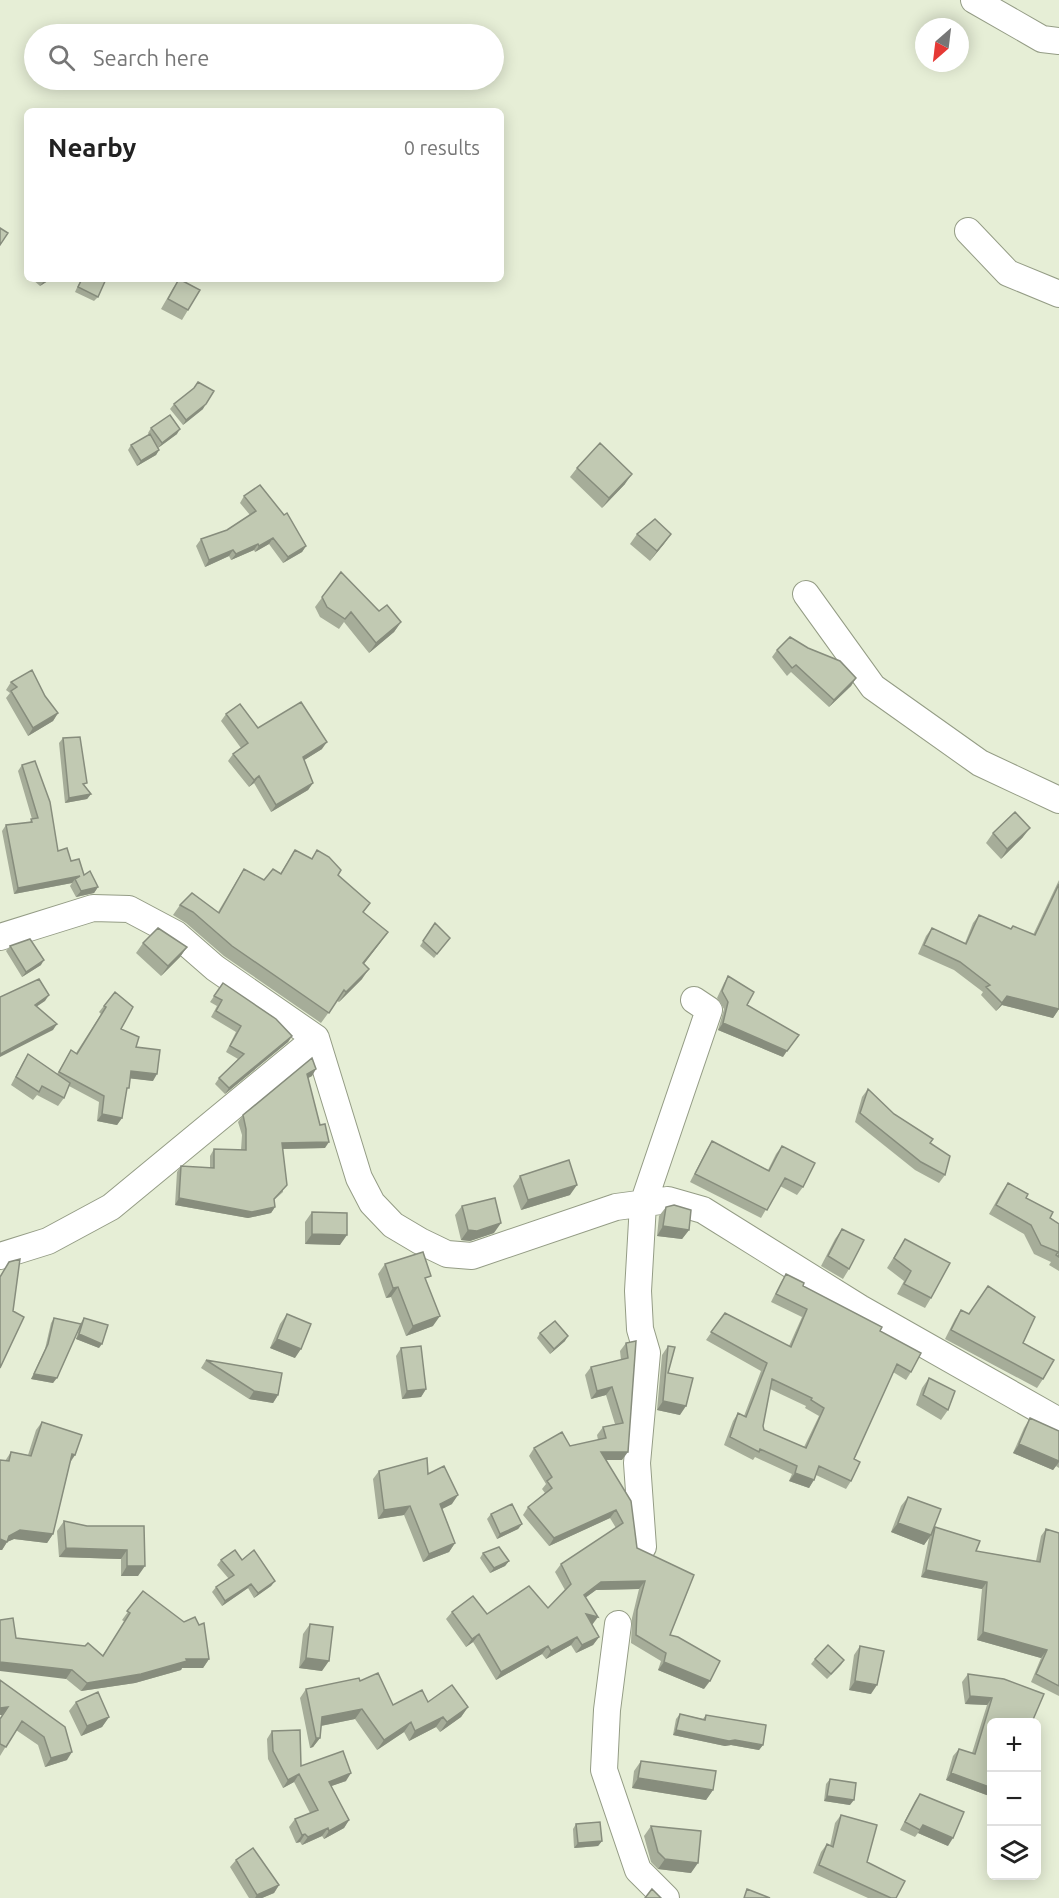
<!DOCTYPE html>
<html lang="en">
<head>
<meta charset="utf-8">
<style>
	:root { --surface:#fff; --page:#f2f2f2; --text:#222; --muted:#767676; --line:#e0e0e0 }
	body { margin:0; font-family:Ubuntu,sans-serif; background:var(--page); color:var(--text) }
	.controls { position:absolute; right:18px; bottom:18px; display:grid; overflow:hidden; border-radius:9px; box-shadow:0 3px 15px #0003 }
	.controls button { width:54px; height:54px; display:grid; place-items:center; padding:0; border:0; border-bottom:2px solid var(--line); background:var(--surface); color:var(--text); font:30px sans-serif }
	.compass { position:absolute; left:915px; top:18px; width:54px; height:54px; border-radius:50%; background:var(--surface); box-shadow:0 3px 15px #0003; rotate:208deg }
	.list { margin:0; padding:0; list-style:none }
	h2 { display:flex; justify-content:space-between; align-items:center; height:78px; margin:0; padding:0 24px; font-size:26px }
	h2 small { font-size:20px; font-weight:400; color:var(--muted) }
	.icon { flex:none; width:33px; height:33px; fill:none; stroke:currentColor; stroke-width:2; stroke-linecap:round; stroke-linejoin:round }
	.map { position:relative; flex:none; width:1059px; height:1898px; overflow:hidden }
	.search { position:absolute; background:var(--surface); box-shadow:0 3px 15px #0003; left:24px; top:24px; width:480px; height:66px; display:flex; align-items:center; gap:15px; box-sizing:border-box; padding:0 21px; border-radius:33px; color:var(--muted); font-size:22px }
	.panel { position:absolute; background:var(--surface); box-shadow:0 3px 15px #0003; left:24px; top:108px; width:480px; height:174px; border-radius:9px }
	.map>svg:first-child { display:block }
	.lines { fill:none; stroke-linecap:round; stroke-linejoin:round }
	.minor-casing { stroke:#949c85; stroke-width:28 }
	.minor { stroke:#fff; stroke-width:26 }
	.wall { fill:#a6ad99; fill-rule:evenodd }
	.shaded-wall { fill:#878d7d }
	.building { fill:#c1c9b2; stroke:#878d7d; stroke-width:1.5; fill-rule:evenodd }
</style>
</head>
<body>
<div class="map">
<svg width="1059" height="1898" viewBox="0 0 1059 1898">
	<rect width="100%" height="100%" fill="#e6eed6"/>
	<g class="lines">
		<defs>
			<path id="minor" d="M974,0L1042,39L1059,41
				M968,231L1008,273L1059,294
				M806,594L873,687L980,763L1059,800
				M0,937L93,908L129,909L176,934L215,968L316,1038L359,1178L372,1203L393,1225L420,1241L447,1254L472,1256L616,1207L668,1200L703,1210L860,1308L1059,1421
				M0,1256L48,1241L111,1207L316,1038
				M643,1547L637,1463L647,1353L640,1329L638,1291L643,1204L709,1010L694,1000
				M618,1624L607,1710L604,1770L638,1870L666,1898"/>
		</defs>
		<!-- minor casing -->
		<use href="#minor" class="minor-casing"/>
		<!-- minor -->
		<use href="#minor" class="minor"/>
	</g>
	<!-- wall -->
	<path class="wall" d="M32,279H51L40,286Z
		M81,279H106L98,297L94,301L75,292Z
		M179,279L188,310L182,320L161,309L173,288Z
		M198,382L203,409L183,425L170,409L174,404L193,389Z
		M151,428L177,434L158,448L155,443L159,450L156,455L137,466L128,450L131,445L149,435L148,433Z
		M577,468L625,484L602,508L570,477Z
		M244,496L306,546L302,552L283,563L269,544L255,552L254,550L231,560L229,556L205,567L196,546L201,539L227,530L250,515L240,503Z
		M637,534H671L650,561L630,544Z
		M341,572L379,611L401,622L394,632L369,653L344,622L339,629L320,617L315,607Z
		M777,650L856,678L851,686L829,707L791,672L787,676L772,657Z
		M11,682L45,696L58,713L53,721L28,736L6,698L10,693L6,690Z
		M226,714L258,728L322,749L304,760L313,783L308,790L271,812L254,783L249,787L228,761L233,754L241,748L221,721Z
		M63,738L85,786L91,794L87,799L65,803L59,743Z
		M22,765L58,851L71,861L84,875L98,887L94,893L76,897L70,886L72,883L14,894L2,831L6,825L29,823L32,819L18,771Z
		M993,833L1023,837L1001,859L986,843Z
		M295,850L311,859L317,850L338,875L363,912L380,943L364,964L362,979L339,1002L337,1001L321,1023L224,956L186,923L173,915L180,905L218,912L237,880L244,869L264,880L280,874Z
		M1059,880V1009L1053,1018L1002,1005L996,1011L981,995L983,992L954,970L918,954L926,936L932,928L965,943L973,923L979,915L1011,929L1033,935Z
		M435,923L450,938L434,958L420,946Z
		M143,943L187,947L180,957L161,976L136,953Z
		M10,946L41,965L22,977L6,951Z
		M728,976L747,1005L783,1057L718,1030L724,1009L717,998L724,983Z
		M223,983L292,1036L288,1042L225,1094L215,1084L219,1078L238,1059L226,1052L236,1032L211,1017L217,1006L210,1002Z
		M115,992L121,1029L136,1047L153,1081L130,1078L126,1093L122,1118L117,1125L97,1121L99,1102L69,1086L64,1098L58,1106L37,1095L33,1100L11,1085L23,1062L28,1054L57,1074L71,1050L76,1053L101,1014L99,1012Z
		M312,1058V1076L308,1078L325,1148L283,1149V1192L274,1200L275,1207L271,1213L248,1218L175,1205L177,1172L181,1166L210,1168V1156L214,1149L241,1150L242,1135L238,1122L243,1115Z
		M868,1089L894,1114L930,1143L945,1175L939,1183L915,1170L855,1122L862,1097Z
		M712,1141L768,1170L776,1154L782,1146L803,1187L797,1195L780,1186L761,1218L690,1182L707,1149Z
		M520,1176L570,1195L521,1210L513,1186Z
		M1008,1183L1059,1224V1271L1049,1265L1051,1262L1034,1254L1024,1234L989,1214L1001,1193Z
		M462,1206L494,1233L470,1241L461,1240L455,1215Z
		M666,1207L689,1230L682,1239L657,1236L659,1216Z
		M312,1212L340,1245L305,1244V1222Z
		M842,1229L849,1269L843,1279L821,1266L835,1239Z
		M905,1239L931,1298L925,1308L897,1294L904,1281L887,1268Z
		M385,1264L427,1282L433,1326L406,1336L391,1297L386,1298L378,1274Z
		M786,1274L803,1286L880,1331L911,1372L906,1380L893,1372L854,1459L851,1481L846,1489L816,1475L809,1488L789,1481L792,1474L755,1457L753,1460L724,1445L733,1421L738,1413L744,1416L761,1371L706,1340L725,1313L789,1346L802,1317L771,1302L781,1282ZM770,1389L806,1406L805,1408L819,1416L804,1447L764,1430L763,1426Z
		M961,1310L1023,1343L1043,1379L1037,1388L945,1339L955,1319Z
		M287,1314L295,1358L270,1348L280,1324Z
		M54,1318L80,1324L84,1318L99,1348L76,1339L80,1326L53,1383L31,1379L45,1349L51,1323Z
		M540,1333L565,1341L550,1354L537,1338Z
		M636,1341L622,1460H606L637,1548L670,1635L704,1689L658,1670L661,1661L631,1643L632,1618L639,1589L596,1590L585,1598L592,1625L599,1637L593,1645L576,1653L571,1645L546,1659L542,1654L496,1680L473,1642L466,1647L446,1619L452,1612L487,1614L548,1608L565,1590L555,1572L561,1564L616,1528L610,1518L549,1546L523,1515L528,1507L545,1493L542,1489L546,1484L529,1456L534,1448L570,1446L598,1440L597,1435L603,1427L615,1424L606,1395L591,1399L585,1375L591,1367L621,1360L620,1351L626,1343Z
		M668,1346V1373L680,1415L657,1410L662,1355Z
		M401,1348L426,1389L421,1397L402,1399L396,1356Z
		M206,1360L278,1395L273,1403L249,1399L201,1368Z
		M929,1378L948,1410L941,1420L916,1405L922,1388Z
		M1030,1418L1059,1431V1468L1056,1466L1053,1470L1013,1453L1024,1428Z
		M42,1422L75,1455L70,1463L53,1534L47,1543L14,1539L7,1542L2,1550H0V1460L5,1461L11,1452L28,1455L36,1430Z
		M379,1471L428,1474L452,1504L442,1509L455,1543L449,1552L423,1562L404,1515L378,1519L373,1479Z
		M908,1497L933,1530L935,1527L976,1551L1036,1561L1041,1536L1046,1529L1059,1533V1696L1031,1682L1041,1658L977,1640L982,1589L921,1577L929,1538L924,1545L891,1532L901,1506Z
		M491,1514L522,1524L518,1529L497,1539L487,1519Z
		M64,1521L87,1526H144L138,1576H121V1559L59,1557L57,1531Z
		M483,1553L509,1561L505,1566L490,1573L480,1558Z
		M221,1560H242L275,1581L271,1586L254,1598L248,1588L222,1606L212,1592L216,1587L229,1579L217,1565Z
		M143,1591L209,1659L203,1668H182L181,1670L135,1683L81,1691L16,1638L103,1655L125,1622L122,1620Z
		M310,1624L322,1671L299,1668L303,1634Z
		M860,1646L871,1694L849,1690L854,1655Z
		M815,1659L844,1660L841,1665L827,1679L811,1664Z
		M968,1674L1004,1679L992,1722V1797L946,1780L953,1756L959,1749L972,1753L987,1705L965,1704L962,1682Z
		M0,1680L67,1760L45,1767L38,1745L16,1730L0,1756V1718L2,1715Z
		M360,1681L393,1705L428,1702L468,1707L461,1717L440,1732L436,1727L409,1741L404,1732L377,1750L355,1719L321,1726L320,1738L313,1747L310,1748L300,1698L306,1689Z
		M76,1702L109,1717L102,1727L81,1736L69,1711Z
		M680,1714L703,1719L706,1715L763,1745L759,1750L731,1745L725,1746L673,1735L676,1719Z
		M272,1731L301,1766L346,1781L331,1786L349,1820L344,1828L324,1839L322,1836L302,1845L300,1842L296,1843L289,1827L295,1819L310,1813L294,1782L283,1788L268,1759L267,1739Z
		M641,1761L713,1790L706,1800L632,1788L634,1771Z
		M830,1779L850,1805L824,1801L826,1784Z
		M920,1794L948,1846L918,1833L915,1837L900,1830L915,1801Z
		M841,1815L867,1862L896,1898H868L813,1873L821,1852L827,1844L830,1846L835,1823Z
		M576,1824L602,1841L598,1846L574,1848L573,1829Z
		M651,1826L691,1873L658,1869L651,1862L644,1836Z
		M236,1860L279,1885L274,1893L262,1898H249L230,1867Z"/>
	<!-- shaded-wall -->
	<path class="shaded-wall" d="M48,279H51L40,286L44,281Z
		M206,404L203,409L183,425L186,420Z
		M180,429L177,434L158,448L162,443Z
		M159,450L156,455L137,466L141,461Z
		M632,474L625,484L602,508L609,498Z
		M671,534L664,544L650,561L657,551Z
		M273,538L269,544L255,552L259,546Z
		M258,544L254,550L231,560L236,554Z
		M306,546L302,552L283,563L288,557Z
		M233,550L229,556L205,567L209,560Z
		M401,622L394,632L369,653L376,643Z
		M856,678L851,686L829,707L834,700Z
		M58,713L53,721L28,736L33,728Z
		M327,742L322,749L298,764L303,757Z
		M259,776L254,783L249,787L254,780Z
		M313,783L308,790L271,812L276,805Z
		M91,794L87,799L65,803L69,798Z
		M1030,828L1023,837L1001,859L1007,849Z
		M80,876L75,879L72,883L14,894L18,888Z
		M98,887L94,893L76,897L81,891Z
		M388,932L380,943L356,974L363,963Z
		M187,947L180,957L161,976L168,966Z
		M44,960L41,965L22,977L26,972Z
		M369,969L362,979L339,1002L346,992Z
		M49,995L45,1001L30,1011L35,1005Z
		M1007,996L1059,1009L1053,1018L1002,1005L996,1011Z
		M723,1023L787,1051L783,1057L718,1030Z
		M57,1024L53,1030L0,1057V1054Z
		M292,1036L288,1042L225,1094L229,1088Z
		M316,1069L312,1076L302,1081L307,1074Z
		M131,1071L157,1074L153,1081L126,1078Z
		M102,1114L122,1118L117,1125L97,1121Z
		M329,1142L325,1148L278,1149L282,1143Z
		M577,1185L570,1195L521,1210L528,1200Z
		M179,1198L275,1207L271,1213L248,1218L175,1205Z
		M501,1223L494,1233L470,1241L461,1240L468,1230Z
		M663,1226L689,1230L682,1239L657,1236Z
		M312,1234L347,1235L340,1245L305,1244Z
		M398,1287L391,1297L386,1298L393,1288Z
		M440,1316L433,1326L406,1336L413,1326Z
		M79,1334L102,1344L99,1348L76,1339Z
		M568,1336L565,1341L550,1354L554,1349Z
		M277,1339L301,1349L295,1358L270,1348Z
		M34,1374L57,1378L53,1383L31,1379Z
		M612,1387L606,1395L591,1399L597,1391Z
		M426,1389L421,1397L402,1399L407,1391Z
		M254,1391L278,1395L273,1403L249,1399Z
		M663,1401L686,1406L680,1415L657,1410Z
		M1019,1444L1059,1461V1462L1053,1470L1013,1453Z
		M601,1452H628L622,1460H595Z
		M72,1454L75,1455L69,1463Z
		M795,1473L814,1480L809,1488L789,1481Z
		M458,1495L452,1504L434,1513L440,1504Z
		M410,1506L404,1515L378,1519L384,1510Z
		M616,1510L610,1518L549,1546L554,1538Z
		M898,1523L931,1535L924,1545L891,1532Z
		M522,1524L518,1529L497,1539L500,1534Z
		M20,1530L53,1534L47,1543L14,1539L7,1542L2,1550H0V1539Z
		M455,1543L449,1552L423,1562L429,1554Z
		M66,1548L127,1550L121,1559L59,1557Z
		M509,1561L505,1566L490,1573L494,1568Z
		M127,1566H145L138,1576H121Z
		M926,1570L987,1582L982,1589L921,1577Z
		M275,1581L271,1586L254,1598L258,1593Z
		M645,1581L639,1589L596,1590L578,1603L584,1595L601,1582Z
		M251,1584L248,1588L222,1606L225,1601Z
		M586,1614L598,1617L592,1625Z
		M983,1632L1047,1650L1041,1658L977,1640Z
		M479,1634L473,1642L466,1647L472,1639Z
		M577,1637L571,1645L546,1659L551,1651Z
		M599,1637L593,1645L576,1653L582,1645Z
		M548,1646L542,1654L496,1680L501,1672Z
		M306,1658L329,1661L322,1671L299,1668Z
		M186,1659H209L203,1668H182L181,1670L135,1683L81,1691L87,1683Z
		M0,1662L72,1670L66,1679L0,1671Z
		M664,1662L710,1681L704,1689L658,1670Z
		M855,1681L877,1685L871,1694L849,1690Z
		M970,1696L992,1698L987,1705L965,1704Z
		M8,1707L2,1715H0V1708Z
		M468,1707L461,1717L440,1732L447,1722Z
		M362,1709L355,1719L315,1727L322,1717Z
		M109,1717L102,1727L81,1736L87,1726Z
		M443,1717L436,1727L409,1741L415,1731Z
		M411,1722L404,1732L377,1750L384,1740Z
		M676,1730L735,1740L763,1745L759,1750L731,1745L725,1746L673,1735Z
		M316,1738H320L313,1747L310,1748Z
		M72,1752L67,1760L45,1767L51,1758Z
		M351,1773L346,1781L323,1789L329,1782Z
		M951,1773L992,1788V1797L946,1780Z
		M299,1774L294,1782L283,1788L288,1780Z
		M638,1778L713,1790L706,1800L632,1788Z
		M827,1796L854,1800L850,1805L824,1801Z
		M349,1820L344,1828L324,1839L329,1831Z
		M923,1825L953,1838L948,1846L918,1833Z
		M328,1828L322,1836L302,1845L308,1837Z
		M305,1834L300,1842L296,1843L302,1835Z
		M602,1841L598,1846L574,1848L578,1843Z
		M665,1859L698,1863L691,1873L658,1869Z
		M279,1885L274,1893L262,1898H255L257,1895Z"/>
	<!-- building -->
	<path class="building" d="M0,228L8,233L0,245Z
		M82,279H106L98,297L78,287Z
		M179,279L200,290L188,310L168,299Z
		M198,382L214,391L206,404L186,420L174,404L194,388Z
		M170,415L180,429L162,443L151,428Z
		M150,434L159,450L141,461L131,445Z
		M600,443L632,474L609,498L577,468Z
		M260,485L284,515L287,513L306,546L288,557L273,538L259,546L258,544L236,554L233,550L209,560L201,539L227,530L256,511L244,496Z
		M655,519L671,534L657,551L637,534Z
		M341,572L379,611L387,605L401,622L376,643L351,612L345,619L327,607L322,597Z
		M790,637L808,648L840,661L856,678L834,700L796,665L792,668L777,650Z
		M32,670L45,696L58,713L33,728L11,691L17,687L11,682Z
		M301,702L327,742L303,757L313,783L276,805L259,776L254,780L233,754L248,743L226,714L240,704L258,728Z
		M80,737L87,783L83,784L91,794L69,798L63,738Z
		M35,761L50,802L58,851L67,848L71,861L79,859L84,875L90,871L98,887L81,891L75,879L80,876L18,888L6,825L32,822L31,819L38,818L22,765Z
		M1015,812L1030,828L1007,849L993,833Z
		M295,850L312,859L317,850L329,857L341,870L338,875L370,903L363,912L388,932L363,963L369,969L346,992L344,990L329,1013L232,946L193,912L180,905L192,893L219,913L244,869L264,880L273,869L281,874Z
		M1059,884V1009L1007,996L1002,1003L986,987L990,985L960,962L924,945L932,928L966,944L979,915L1011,929L1013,926L1035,935Z
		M435,923L450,938L437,954L423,941Z
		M158,928L187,947L168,966L143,943Z
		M30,939L44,960L26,972L10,946Z
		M728,976L754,992L747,1005L799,1035L787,1051L723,1023L728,1002L722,991Z
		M39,979L49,995L35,1005L57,1024L0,1054V997Z
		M223,983L276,1019L292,1036L229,1088L219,1078L244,1054L230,1046L241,1026L216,1011L222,1000L214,996Z
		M115,992L133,1007L121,1029L139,1037L136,1047L160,1050L157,1074L131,1071L129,1088H127L122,1118L102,1114L104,1096L59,1072L71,1050L77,1054L106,1007L104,1006Z
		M28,1054L70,1083L64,1098L42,1086L39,1092L16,1077Z
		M312,1058L316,1069L307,1074L320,1125L325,1124L329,1142L282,1143L287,1185L274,1199L275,1207L252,1212L179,1198L181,1166L214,1168V1149L246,1150V1129L243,1115Z
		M868,1089L894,1114L933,1139L930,1143L950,1156L945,1175L921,1162L860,1113Z
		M712,1141L769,1171L782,1146L815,1163L803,1187L785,1178L767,1210L695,1174Z
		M569,1160L577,1185L528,1200L520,1176Z
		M1008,1183L1028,1194L1026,1198L1053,1212L1050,1218L1059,1224V1257L1056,1255L1058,1252L1041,1245L1031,1225L996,1205Z
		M495,1198L501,1223L477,1231L468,1230L462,1206Z
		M674,1205L691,1210L689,1230L663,1226L666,1207Z
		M312,1212L347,1213V1235L312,1234Z
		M842,1229L864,1240L849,1269L828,1256Z
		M905,1239L950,1263L931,1298L904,1284L911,1271L894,1258Z
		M423,1252L431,1276L425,1278L440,1316L413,1326L398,1287L393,1288L385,1264Z
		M20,1259L13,1311L24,1317L0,1368V1277L9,1262Z
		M786,1274L804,1283L803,1286L882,1327L880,1331L921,1353L911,1372L897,1364L854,1459L860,1462L851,1481L819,1466L814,1480L795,1473L797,1466L760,1449L759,1452L730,1437L738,1413L746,1417L767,1363L711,1332L725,1313L791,1347L807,1309L776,1294ZM772,1379L812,1398L811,1400L824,1408L806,1448L764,1430L763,1426Z
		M988,1286L1035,1317L1023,1343L1054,1360L1043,1379L951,1330L961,1310L969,1314Z
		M287,1314L311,1324L301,1349L277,1339Z
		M54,1318L81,1324L57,1378L34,1374L48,1344Z
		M84,1318L108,1325L102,1344L79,1334Z
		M555,1321L568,1336L554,1349L540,1333Z
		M636,1341L628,1452H601L631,1501L637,1548L694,1575L670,1635L678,1637L720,1661L710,1681L664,1662L666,1653L636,1635L637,1610L645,1581L601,1582L584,1595L598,1617L586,1614L599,1637L582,1645L577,1637L551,1651L548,1646L501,1672L479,1634L472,1639L452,1612L473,1596L487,1614L529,1586L548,1608L571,1584L561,1564L623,1523L616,1510L554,1538L528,1507L552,1488L547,1481L552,1477L534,1448L562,1432L570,1446L606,1438L603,1427L623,1423L612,1387L597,1391L591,1367L628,1358L626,1343Z
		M421,1346L426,1389L407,1391L401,1348Z
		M668,1346L675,1347L668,1373L693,1378L686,1406L663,1401Z
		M206,1360L282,1373L278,1395L254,1391Z
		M929,1378L955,1391L948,1410L923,1395Z
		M1030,1418L1059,1431V1461L1019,1444Z
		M42,1422L82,1435L75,1455L72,1454L53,1534L20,1530L9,1536L7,1542L0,1539V1460L9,1461L11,1452L31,1456Z
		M427,1458L428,1474L444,1466L458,1495L440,1504L455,1543L429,1554L410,1506L384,1510L379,1471Z
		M908,1497L941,1509L931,1535L898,1523Z
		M512,1504L522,1524L500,1534L491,1514Z
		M64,1521L87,1526H144L145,1566H127V1550L66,1548Z
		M935,1527L980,1541L976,1551L1040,1562L1046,1529L1059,1533V1686L1036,1674L1047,1650L983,1632L987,1582L926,1570Z
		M499,1547L509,1561L494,1568L483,1553Z
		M235,1550L242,1560L254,1550L275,1581L258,1593L251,1584L225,1601L216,1587L234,1575L221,1560Z
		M143,1591L184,1622L195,1617L199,1625L204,1623L209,1659H186L187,1661L141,1674L87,1683L72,1670L0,1662V1620L13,1618L16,1638L85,1646L88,1643L103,1656L130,1613L127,1611Z
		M310,1624L333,1627L329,1661L306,1658Z
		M828,1645L844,1660L831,1674L815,1659Z
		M860,1646L884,1651L877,1685L855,1681Z
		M378,1673L393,1705L422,1690L428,1702L452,1685L468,1707L447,1722L443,1717L415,1731L411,1722L384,1740L362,1709L322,1717L320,1738H316L306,1689L359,1678L360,1681Z
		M968,1674L1004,1679L1044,1694L1032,1722H1016L1010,1720L1009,1722H992V1788L951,1773L959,1749L975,1754L992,1698L970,1696Z
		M0,1680L65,1727L72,1752L51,1758L44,1737L22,1721L6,1747L0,1744V1719L8,1707L0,1708Z
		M98,1692L109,1717L87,1726L76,1702Z
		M680,1714L705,1720L706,1715L766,1725L763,1745L735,1740L729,1741L676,1730Z
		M300,1730L301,1766L343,1751L351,1773L329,1782L349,1820L329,1831L328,1828L308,1837L305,1834L302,1835L295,1819L318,1810L299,1774L288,1780L273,1751L272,1731Z
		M641,1761L716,1771L713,1790L638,1778Z
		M830,1779L856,1783L854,1800L827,1796Z
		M920,1794L964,1812L953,1838L923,1825L920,1830L905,1822Z
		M841,1815L877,1825L867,1862L905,1881L896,1898H891L819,1865L827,1844L833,1847Z
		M600,1822L602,1841L578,1843L576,1824Z
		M651,1826L701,1831L698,1863L665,1859L658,1852Z
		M253,1848L279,1885L257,1895L236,1860Z
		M652,1889L661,1898H645Z
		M747,1889L770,1898H744Z"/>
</svg>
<div class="controls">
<button>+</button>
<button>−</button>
<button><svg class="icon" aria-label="layers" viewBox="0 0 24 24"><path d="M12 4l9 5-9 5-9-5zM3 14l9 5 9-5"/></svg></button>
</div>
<svg class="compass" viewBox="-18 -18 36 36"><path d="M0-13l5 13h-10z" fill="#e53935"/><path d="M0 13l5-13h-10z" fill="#767676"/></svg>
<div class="search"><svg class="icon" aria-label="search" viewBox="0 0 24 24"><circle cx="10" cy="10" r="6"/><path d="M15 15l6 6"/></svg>Search here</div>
<section class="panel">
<h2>Nearby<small>0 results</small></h2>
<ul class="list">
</ul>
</section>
</div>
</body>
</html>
